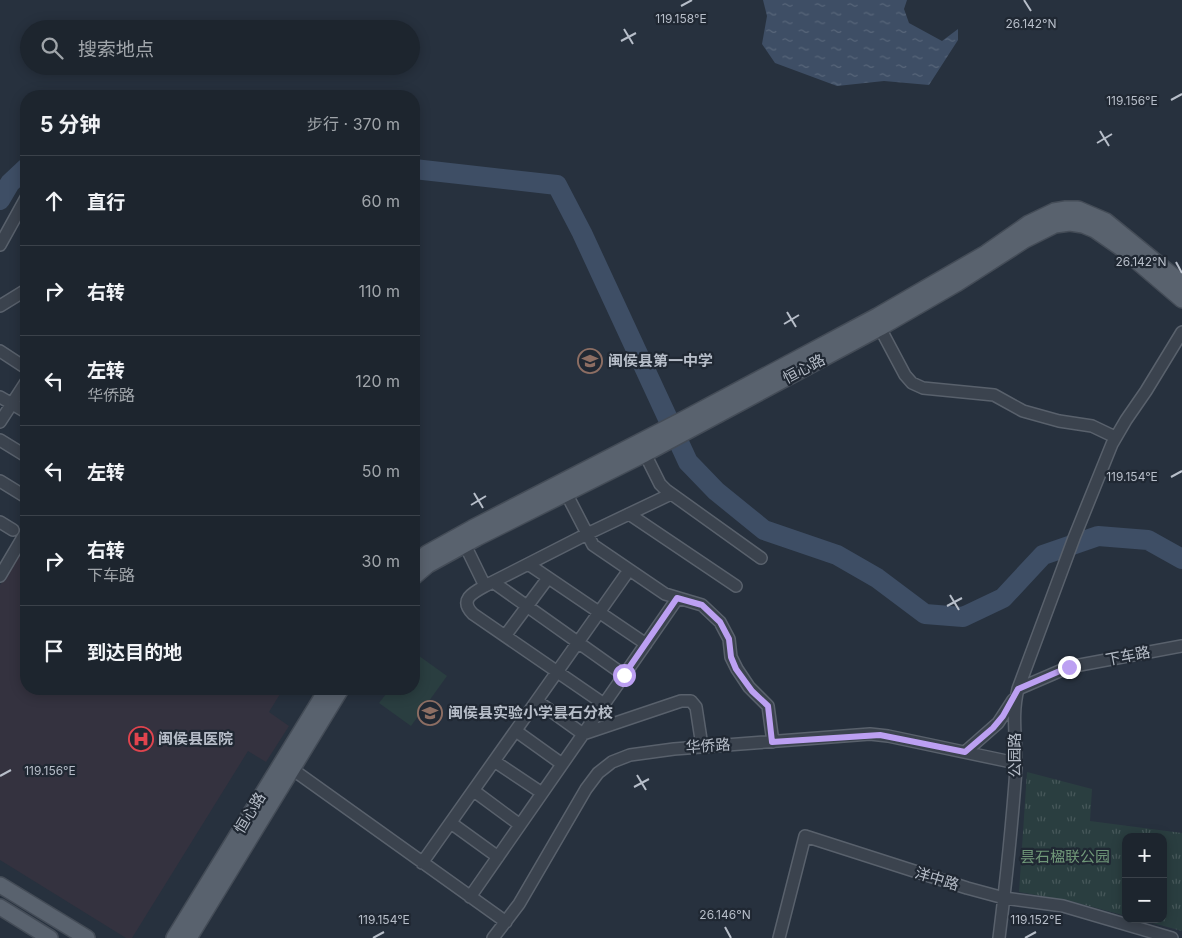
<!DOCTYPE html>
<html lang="zh">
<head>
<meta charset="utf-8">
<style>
	:root { --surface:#1d252e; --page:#2a313a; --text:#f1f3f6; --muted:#a0a5aa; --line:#3b424a }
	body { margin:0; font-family:Inter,"Noto Sans SC",sans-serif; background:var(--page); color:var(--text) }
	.controls { position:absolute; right:15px; bottom:15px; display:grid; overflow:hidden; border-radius:10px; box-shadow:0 2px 12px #0003 }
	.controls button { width:45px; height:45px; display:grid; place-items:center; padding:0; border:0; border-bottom:1px solid var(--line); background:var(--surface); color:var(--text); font:25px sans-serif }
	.stop { position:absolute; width:15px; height:15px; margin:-11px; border:4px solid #bca0f2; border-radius:50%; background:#fff }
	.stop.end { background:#bca0f2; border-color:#fff; box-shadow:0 1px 5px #0008 }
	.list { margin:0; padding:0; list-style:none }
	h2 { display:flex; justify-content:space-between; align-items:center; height:65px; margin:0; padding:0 20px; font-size:21px }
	h2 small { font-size:16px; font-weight:400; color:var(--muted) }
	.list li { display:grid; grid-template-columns:32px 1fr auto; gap:15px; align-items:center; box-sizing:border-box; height:90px; padding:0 20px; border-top:1px solid var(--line) }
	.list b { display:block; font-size:19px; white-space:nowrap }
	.list p { margin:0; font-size:16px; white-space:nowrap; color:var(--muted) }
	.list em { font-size:16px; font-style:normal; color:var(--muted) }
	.icon { flex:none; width:28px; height:28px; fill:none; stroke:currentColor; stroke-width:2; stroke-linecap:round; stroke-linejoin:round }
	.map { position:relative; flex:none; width:1182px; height:938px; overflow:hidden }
	.search { position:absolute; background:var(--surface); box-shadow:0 2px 12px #0003; left:20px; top:20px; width:400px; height:55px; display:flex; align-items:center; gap:12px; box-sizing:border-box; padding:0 18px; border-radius:28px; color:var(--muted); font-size:19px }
	.panel { position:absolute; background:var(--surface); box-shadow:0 2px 12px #0003; left:20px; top:90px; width:400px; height:605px; border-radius:20px }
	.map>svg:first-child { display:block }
	.medical { fill:#34323f }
	.grass { fill:#2a3e40 }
	.park { fill:url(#park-tufts) }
	.water { fill:url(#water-ripples) }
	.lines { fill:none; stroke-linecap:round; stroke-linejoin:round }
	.river { stroke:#3e4e65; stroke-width:20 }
	.minor-casing { stroke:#59616c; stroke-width:14 }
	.major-casing { stroke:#444c57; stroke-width:18 }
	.minor { stroke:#3b434e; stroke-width:11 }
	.major { stroke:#59626e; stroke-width:15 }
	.route { stroke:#bca0f2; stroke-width:6 }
	.ticks { fill:none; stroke:#b7bec9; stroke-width:2 }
	.labels { text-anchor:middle; stroke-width:4.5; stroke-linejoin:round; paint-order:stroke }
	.poi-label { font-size:15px; font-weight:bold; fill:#b7bec9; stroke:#202833; text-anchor:start }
	.street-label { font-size:15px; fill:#b7bec9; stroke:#202833 }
	.park-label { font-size:15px; fill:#709879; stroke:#202833 }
	.ticks-label { font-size:12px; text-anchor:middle; fill:#b7bec9; stroke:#202833; stroke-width:4.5; stroke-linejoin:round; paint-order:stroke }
</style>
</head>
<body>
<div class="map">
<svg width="1182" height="938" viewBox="0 0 1182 938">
	<defs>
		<pattern id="park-tufts" width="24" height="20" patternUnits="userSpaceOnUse" patternTransform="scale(1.25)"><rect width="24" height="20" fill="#2a3e40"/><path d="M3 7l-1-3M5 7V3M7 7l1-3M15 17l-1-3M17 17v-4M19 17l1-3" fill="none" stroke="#47585a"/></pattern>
		<pattern id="water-ripples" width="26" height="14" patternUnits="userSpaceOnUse" patternTransform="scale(1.25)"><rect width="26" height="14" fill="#3e4e65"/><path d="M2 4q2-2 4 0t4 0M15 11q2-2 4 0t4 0" fill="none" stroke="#58667a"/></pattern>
	</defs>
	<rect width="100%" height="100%" fill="#27313e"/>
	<!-- medical -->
	<path class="medical" d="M26,541V689H283L269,712L289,726L266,762L248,751L132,938H126L0,860V585Z"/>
	<!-- grass -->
	<path class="grass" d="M415,653L447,676L411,726L379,703L390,689H414Z"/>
	<!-- park -->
	<path class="park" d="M1027,772L1092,789L1090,821L1182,833V931L1138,919H1163V837H1126V916L1074,902L1019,892Z"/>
	<!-- water -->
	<path class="water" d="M763,0H907L904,9L909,23L942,41L958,29V40L929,85L884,81L837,86L775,63L762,44L767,16Z"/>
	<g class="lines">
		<!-- river -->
		<path class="river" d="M414,169L557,185L582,233L688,462L716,491L764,530L837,555L877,578L925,614L963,617L1003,598L1043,555L1098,536L1148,540L1182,559
			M0,200L10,183L26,168"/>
		<defs>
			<path id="minor" d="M0,245L26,198
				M0,306L26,290
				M880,328L905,375L912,383L923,388L994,395L1023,411L1059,421L1092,426L1115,437
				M0,351L26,368
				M0,397L26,412
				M0,422L26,382
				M0,440L26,456
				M645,454L660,484L666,490L761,558
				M0,481L26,497
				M566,493L593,545L665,594L702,605L720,622L729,639L731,657L737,669L749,687L768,706L773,742
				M629,514L736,586
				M0,522L13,530
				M465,545L485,586
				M528,564L646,644
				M0,576L26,532
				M493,582L624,675
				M505,636L548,578
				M1018,689L1069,667L1182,646
				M537,701L583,734L681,701H691L696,707L702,746
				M604,704L473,614C459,600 472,593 485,586L587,534L671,494
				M516,731L562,764
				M965,752L998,723L1013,700
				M494,761L542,793
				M292,769L506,922
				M474,791L520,825
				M451,823L498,857
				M422,863L629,570
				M470,897L677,599
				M493,938L519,904L586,789L598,773L612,762L630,755L674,749L870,734L888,736L1016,763
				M779,938L805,836L967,888L1004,898L1063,906L1172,938
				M999,938C1006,882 1012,826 1016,769C1017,742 1011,716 1018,689L1074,538L1112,444L1126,420L1146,391L1182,332"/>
			<path id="major" d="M414,564L427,553L472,528L682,420L877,316L986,253L1029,223L1054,211L1066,209H1078L1106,221L1182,283
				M414,577L428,565L477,538L645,454L880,328L958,283L1025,240L1055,225L1070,223L1083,225L1095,230L1121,248L1182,300
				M0,885L87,938
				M0,907L50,938
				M174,938L327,689
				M189,938L341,689"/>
		</defs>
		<!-- minor casing -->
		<use href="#minor" class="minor-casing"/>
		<!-- major casing -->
		<use href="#major" class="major-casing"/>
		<!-- minor -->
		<use href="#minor" class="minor"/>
		<!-- major -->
		<use href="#major" class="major"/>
	</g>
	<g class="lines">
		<!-- route -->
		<path class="route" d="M624,675L677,598L702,605L720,622L729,639L731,657L736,669L752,691L768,706L772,742L880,735L965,752L993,728L1003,716L1018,689L1069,667"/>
	</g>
	<!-- ticks -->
	<path class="ticks" d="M1024,0L1031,11M681,6L692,0M624,29L633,44M621,41L636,33M1171,100L1182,94M1100,131L1109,146M1097,143L1112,134M1176,262L1182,273M787,312L796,327M784,324L799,315M1171,477L1182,471M474,493L483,508M471,505L486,496M950,595L959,610M947,606L962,598M637,775L646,790M0,776L11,770M634,787L649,779M725,927L731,938M373,938L384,932M1025,938L1036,932"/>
	<!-- icons -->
	<defs>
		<symbol id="school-ring" viewBox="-11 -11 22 22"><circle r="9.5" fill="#202833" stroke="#8d6e63" stroke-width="1.5"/><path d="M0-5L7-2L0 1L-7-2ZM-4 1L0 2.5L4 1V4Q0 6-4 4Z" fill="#8d6e63"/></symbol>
		<symbol id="hospital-ring" viewBox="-11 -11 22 22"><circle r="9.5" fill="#202833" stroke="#e0444e" stroke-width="1.5"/><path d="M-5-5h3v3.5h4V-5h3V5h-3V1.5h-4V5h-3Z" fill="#e0444e"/></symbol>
	</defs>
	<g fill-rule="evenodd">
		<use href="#school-ring" x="576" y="347" width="28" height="28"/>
		<use href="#school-ring" x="416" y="699" width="28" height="28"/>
		<use href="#hospital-ring" x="127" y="725" width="28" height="28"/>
	</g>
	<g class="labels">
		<!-- poi labels -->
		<g class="poi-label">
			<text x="608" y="366">闽侯县第一中学</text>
			<text x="448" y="718">闽侯县实验小学昙石分校</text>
			<text x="158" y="744">闽侯县医院</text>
		</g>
		<!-- street labels -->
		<g class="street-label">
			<text transform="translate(804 369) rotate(-28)" y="5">恒心路</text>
			<text transform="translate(1128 656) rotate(-11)" y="5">下车路</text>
			<text transform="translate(708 746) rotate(-4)" y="5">华侨路</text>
			<text transform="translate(1015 755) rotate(-90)" y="5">公园路</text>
			<text transform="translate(250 813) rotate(-59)" y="5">恒心路</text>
			<text transform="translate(937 879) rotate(17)" y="5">洋中路</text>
		</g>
		<!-- park labels -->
		<g class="park-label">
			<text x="1065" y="862">昙石楹联公园</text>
		</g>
	</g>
	<g class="ticks-label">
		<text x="681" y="23">119.158°E</text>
		<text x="1031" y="28">26.142°N</text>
		<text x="1132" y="105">119.156°E</text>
		<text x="1141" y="266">26.142°N</text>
		<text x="1132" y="481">119.154°E</text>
		<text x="50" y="775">119.156°E</text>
		<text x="725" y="919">26.146°N</text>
		<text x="384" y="924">119.154°E</text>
		<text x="1036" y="924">119.152°E</text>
	</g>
</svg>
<div class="controls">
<button>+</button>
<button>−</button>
</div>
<div class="stop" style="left:624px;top:675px"></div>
<div class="stop end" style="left:1069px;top:667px"></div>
<div class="search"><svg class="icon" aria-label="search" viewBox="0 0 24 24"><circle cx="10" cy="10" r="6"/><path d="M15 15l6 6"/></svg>搜索地点</div>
<section class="panel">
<h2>5 分钟<small>步行 · 370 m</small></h2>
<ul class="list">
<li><svg class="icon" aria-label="ahead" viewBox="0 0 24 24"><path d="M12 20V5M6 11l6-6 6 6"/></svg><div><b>直行</b></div><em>60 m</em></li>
<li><svg class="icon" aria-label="right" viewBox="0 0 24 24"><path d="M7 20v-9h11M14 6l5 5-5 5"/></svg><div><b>右转</b></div><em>110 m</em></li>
<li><svg class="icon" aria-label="left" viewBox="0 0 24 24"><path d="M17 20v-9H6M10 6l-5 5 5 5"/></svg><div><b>左转</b><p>华侨路</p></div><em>120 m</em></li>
<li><svg class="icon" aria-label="left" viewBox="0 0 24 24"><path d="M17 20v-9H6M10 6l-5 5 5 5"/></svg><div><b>左转</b></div><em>50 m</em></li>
<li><svg class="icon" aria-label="right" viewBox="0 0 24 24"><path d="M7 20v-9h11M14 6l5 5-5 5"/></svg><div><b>右转</b><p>下车路</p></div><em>30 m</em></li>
<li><svg class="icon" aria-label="arrive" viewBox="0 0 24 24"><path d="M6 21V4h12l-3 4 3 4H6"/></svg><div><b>到达目的地</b></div></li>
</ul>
</section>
</div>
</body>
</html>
